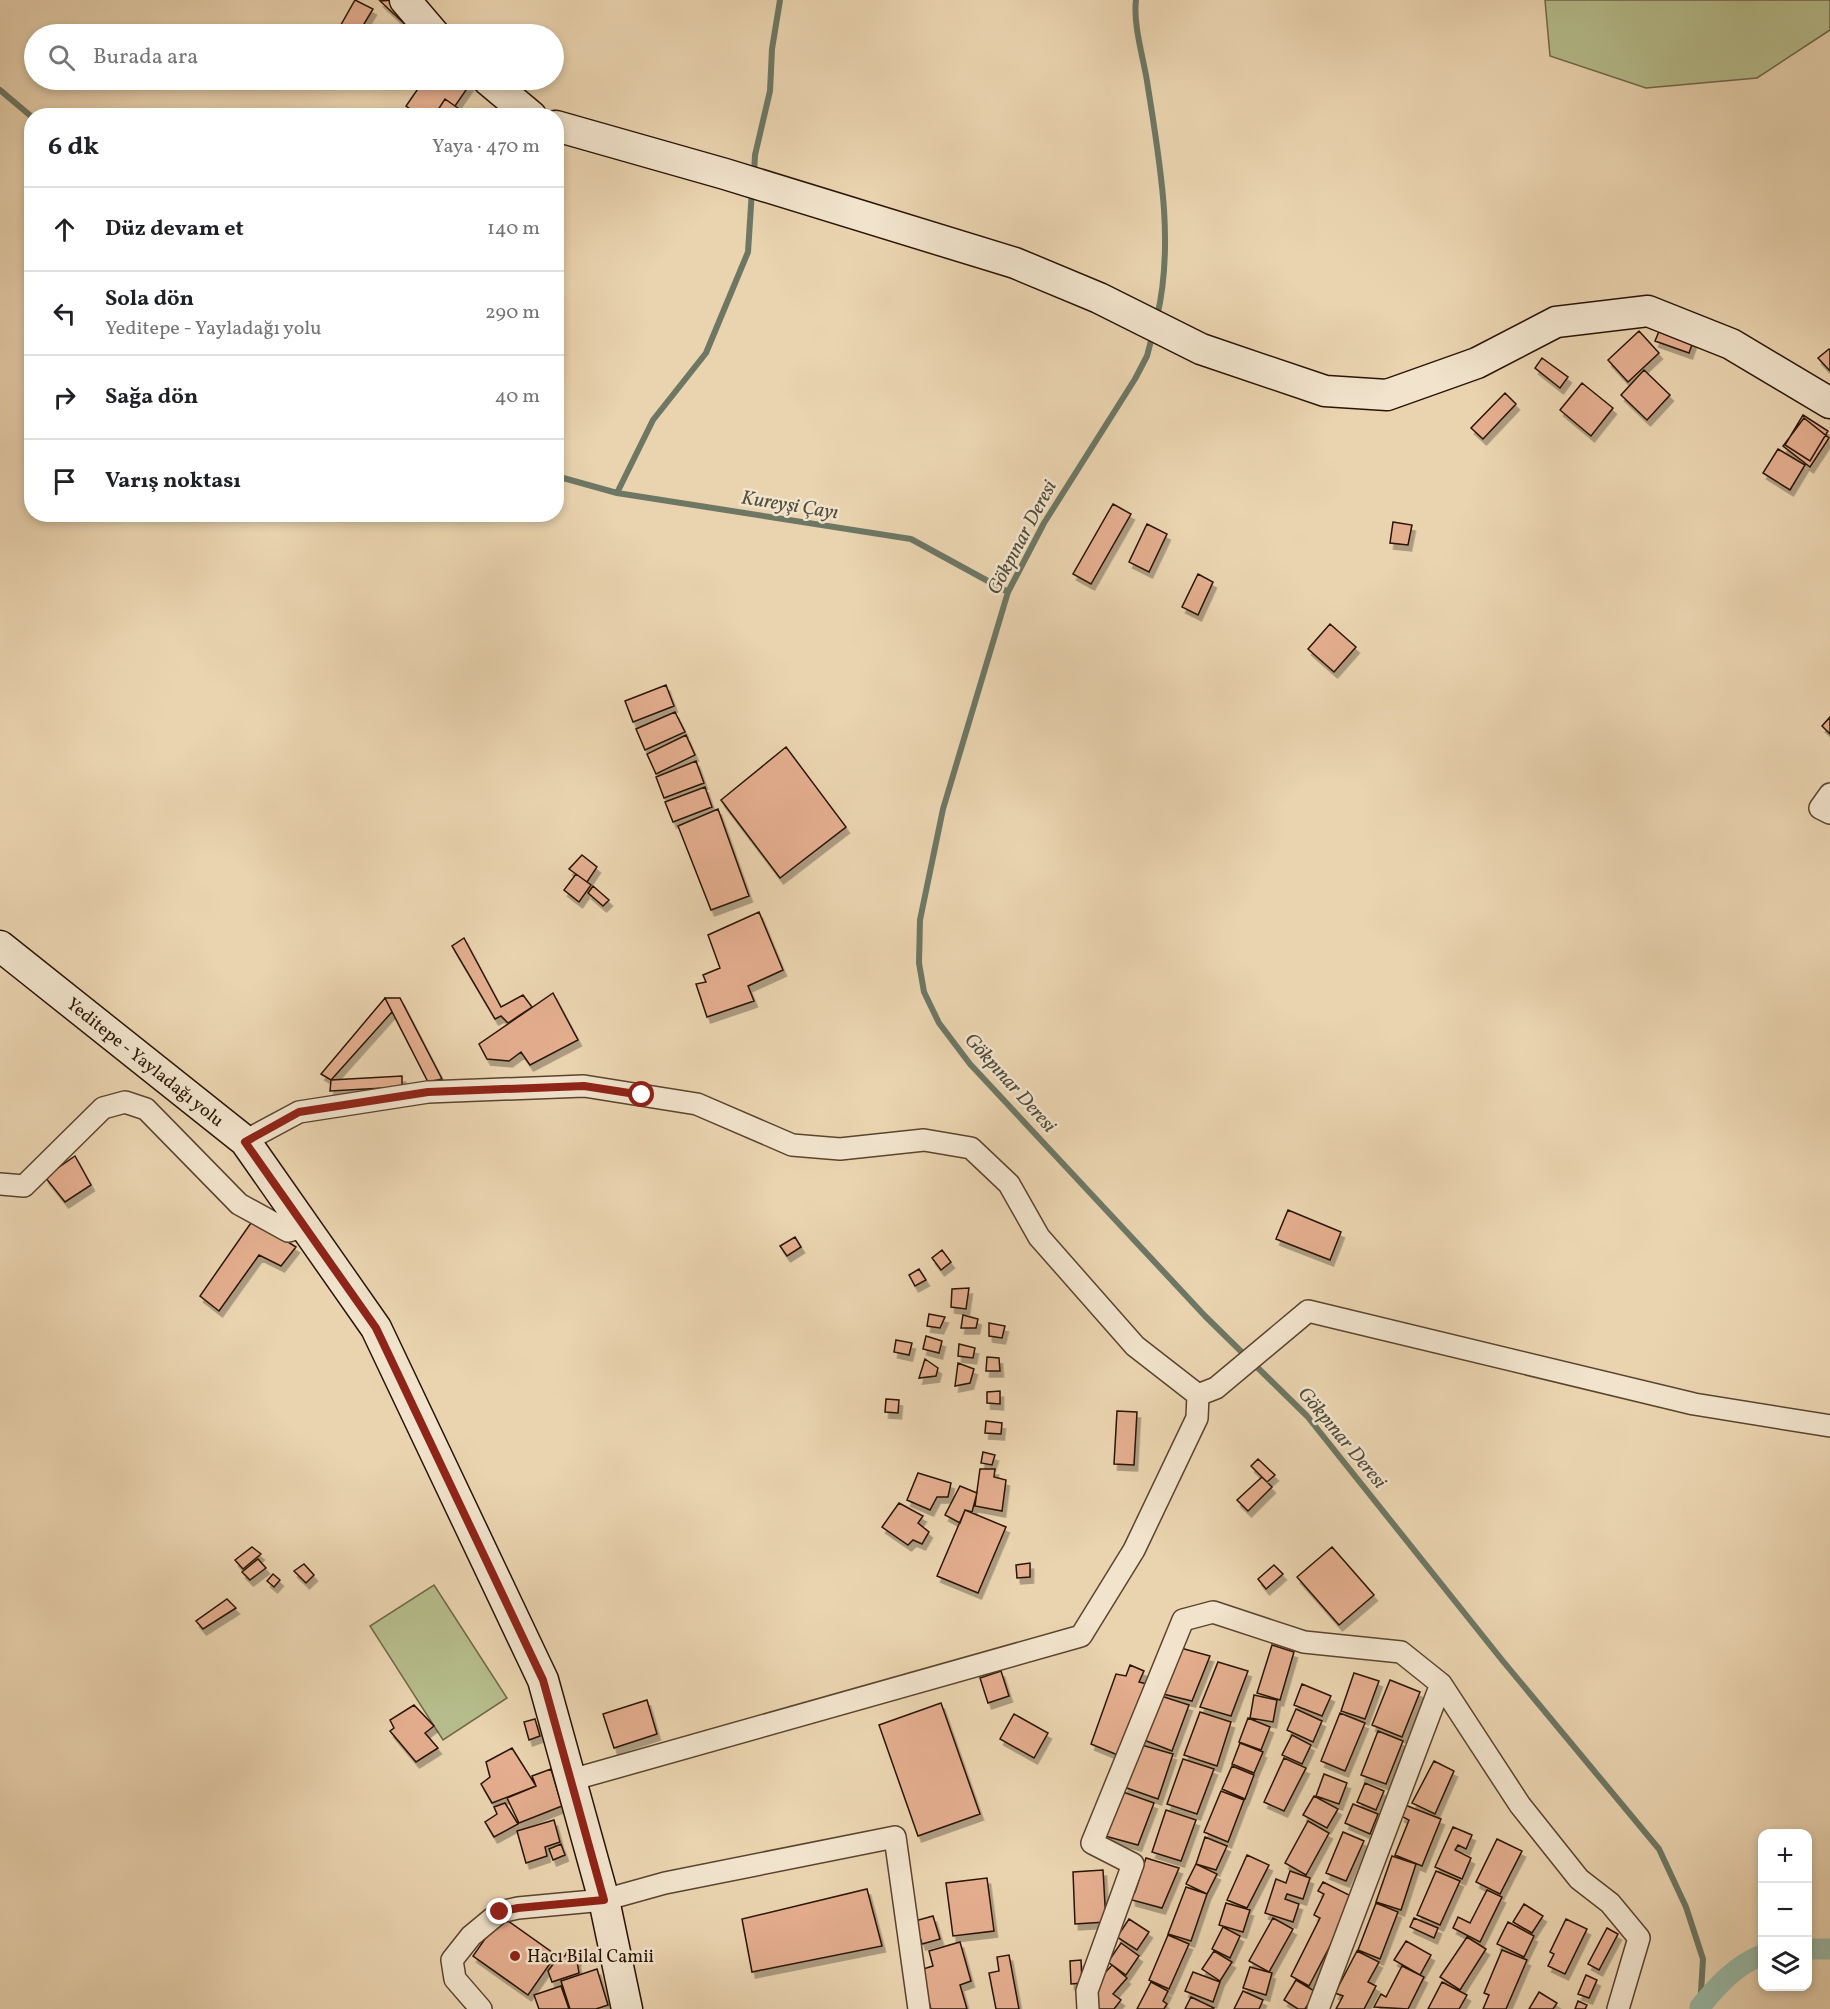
<!DOCTYPE html>
<html lang="tr">
<head>
<meta charset="utf-8">
<style>
	:root { --surface:#fff; --page:#f2f2f2; --text:#202124; --muted:#757577; --line:#e0e0e0 }
	body { margin:0; font-family:Vollkorn,serif; background:var(--page); color:var(--text) }
	.controls { position:absolute; right:18px; bottom:18px; display:grid; overflow:hidden; border-radius:12px; box-shadow:0 3px 9px #0003 }
	.controls button { width:54px; height:54px; display:grid; place-items:center; padding:0; border:0; border-bottom:2px solid var(--line); background:var(--surface); color:var(--text); font:30px sans-serif }
	.stop { position:absolute; width:18px; height:18px; margin:-14px; border:4px solid #8f2418; border-radius:50%; background:#fff }
	.stop.end { background:#8f2418; border-color:#fff; box-shadow:0 2px 6px #0008 }
	.list { margin:0; padding:0; list-style:none }
	h2 { display:flex; justify-content:space-between; align-items:center; height:78px; margin:0; padding:0 24px; font-size:26px }
	h2 small { font-size:20px; font-weight:400; color:var(--muted) }
	.list li { display:grid; grid-template-columns:39px 1fr auto; gap:18px; align-items:center; box-sizing:border-box; height:84px; padding:0 24px; border-top:2px solid var(--line) }
	.list b { display:block; font-size:22px; white-space:nowrap }
	.list p { margin:0; font-size:20px; white-space:nowrap; color:var(--muted) }
	.list em { font-size:20px; font-style:normal; color:var(--muted) }
	.icon { flex:none; width:33px; height:33px; fill:none; stroke:currentColor; stroke-width:2; stroke-linecap:round; stroke-linejoin:round }
	.map { position:relative; flex:none; width:1830px; height:2009px; overflow:hidden }
	.search { position:absolute; background:var(--surface); box-shadow:0 3px 9px #0003; left:24px; top:24px; width:540px; height:66px; display:flex; align-items:center; gap:15px; box-sizing:border-box; padding:0 21px; border-radius:33px; color:var(--muted); font-size:22px }
	.panel { position:absolute; background:var(--surface); box-shadow:0 3px 9px #0003; left:24px; top:108px; width:540px; height:414px; border-radius:24px }
	.map>svg:first-child { display:block }
	.green { fill:#b6bd8c; stroke:#706848; stroke-width:1.5 }
	.lines { fill:none; stroke-linecap:round; stroke-linejoin:round }
	.stream { stroke:#6d7764; stroke-width:6 }
	.canal { stroke:#99b9a5; stroke-width:21 }
	.building { fill:#e4ae8f; stroke:#2b1403; stroke-width:1.5; filter:url(#shadow) }
	.street-casing { stroke:#5b442e; stroke-width:24 }
	.secondary-casing { stroke:#2b1403; stroke-width:33 }
	.street { stroke:#f1e3cc; stroke-width:21 }
	.secondary { stroke:#f1e3cc; stroke-width:30 }
	.route { stroke:#8f2418; stroke-width:8 }
	.poi-dot { fill:#8f2418; stroke:#f1e3cc; stroke-width:2 }
	.labels { text-anchor:middle; stroke-width:5; stroke-linejoin:round; paint-order:stroke }
	.street-label { font-size:18px; fill:#2b1403; stroke:#f1e3cc }
	.poi-label { font-size:18px; fill:#2b1403; stroke:#f1e3cc; text-anchor:start }
	.water-label { font-size:20px; font-style:italic; fill:#524e3c; stroke:#f1e3cc }
</style>
</head>
<body>
<div class="map">
<svg width="1830" height="2009" viewBox="0 0 1830 2009">
	<defs>
		<filter id="shadow"><feDropShadow dx="3.5" dy="6" stdDeviation="0" flood-color="#0004"/></filter>
	</defs>
	<rect width="100%" height="100%" fill="#ead4b0"/>
	<filter id="stains"><feTurbulence type="fractalNoise" baseFrequency=".00333" numOctaves="4"/><feColorMatrix values="0 0 0 0 .2 0 0 0 0 .09 0 0 0 0 .02 0 0 0 .5 -.17"/></filter>
	<radialGradient id="worn" r=".72"><stop offset=".6" stop-color="#630" stop-opacity="0"/><stop offset="1" stop-color="#630" stop-opacity=".3"/></radialGradient>
	<!-- green -->
	<path class="green" d="M1545,0H1830V30L1757,78L1646,88L1550,56Z
		M434,1585L507,1698L443,1740L370,1626Z"/>
	<g class="lines">
		<!-- stream -->
		<path class="stream" d="M1136,0C1133,25 1143,56 1147,81C1159,158 1175,241 1157,317
			M0,90L32,117
			M754,174L755,155L770,91L772,49L780,0
			M1153,333L1147,356L1135,379L1044,523L1008,592L943,809L920,920L919,963L924,992L939,1023L970,1064L1205,1316L1307,1416L1502,1660L1659,1849L1686,1907L1703,1959L1700,2009
			M556,476L617,493L911,539L1008,592
			M617,493L653,420L706,353L748,252L752,190"/>
		<!-- canal -->
		<path class="canal" d="M1808,1949H1830
			M1700,2007C1718,1985 1736,1965 1762,1955"/>
	</g>
	<!-- building -->
	<path class="building" d="M355,0L373,9L358,34H345L338,30Z
		M395,0L415,19L407,26L380,1Z
		M424,80H473L455,106L445,99L434,116H420L406,106Z
		M445,99L455,106L470,116H434Z
		M1662,324L1695,336L1689,353L1655,341Z
		M1639,331L1659,353L1628,382L1608,360Z
		M1829,349L1830,350V371L1818,358Z
		M1542,358L1568,377L1560,388L1535,368Z
		M1644,370L1670,395L1647,420L1621,395Z
		M1582,383L1613,408L1591,436L1560,410Z
		M1505,393L1516,404L1483,439L1471,428Z
		M1803,415L1828,431L1810,461L1785,445Z
		M1804,418L1829,438L1810,467L1783,446Z
		M1778,449L1805,465L1790,490L1763,473Z
		M1113,504L1131,514L1091,584L1073,574Z
		M1393,522L1412,525L1408,545L1390,543Z
		M1147,524L1167,534L1149,572L1129,562Z
		M1198,574L1213,582L1198,615L1182,607Z
		M1330,624L1356,647L1334,672L1308,649Z
		M666,685L674,706L633,722L625,701Z
		M675,712L685,732L645,750L636,729Z
		M1830,717V734L1822,726Z
		M686,735L695,755L656,774L647,754Z
		M786,747L846,827L780,878L721,800Z
		M696,761L704,783L664,798L656,777Z
		M705,787L712,807L673,822L665,802Z
		M718,809L749,896L711,910L678,826Z
		M582,855L597,867L587,882L569,869Z
		M576,874L591,885L579,902L564,890Z
		M593,886L609,900L603,906L588,893Z
		M759,912L783,970L748,986L754,1001L707,1017L696,984L706,982L703,975L720,968L708,935Z
		M464,938L501,1007L523,995L532,1007L508,1023L501,1016L495,1019L452,946Z
		M553,993L578,1040L530,1065L521,1052L509,1061L487,1059L479,1044Z
		M385,998H400L442,1079L428,1082Z
		M385,998L392,1012L331,1080L321,1074Z
		M402,1076V1087L330,1091L331,1080Z
		M75,1156L91,1185L65,1202L45,1177Z
		M1288,1210L1341,1232L1330,1260L1276,1239Z
		M253,1220L296,1247L281,1266L259,1255L219,1311L200,1296Z
		M795,1237L801,1247L787,1256L780,1246Z
		M942,1250L951,1262L941,1270L932,1258Z
		M919,1269L926,1280L915,1286L909,1275Z
		M969,1288L966,1309L951,1307L952,1289Z
		M929,1314L945,1317L940,1328L927,1326Z
		M963,1315L978,1319L976,1328H961Z
		M989,1323L1005,1326L1002,1338L989,1336Z
		M926,1336L942,1341L939,1353L923,1349Z
		M896,1340L912,1343L909,1355L894,1352Z
		M959,1344L975,1348L973,1358L958,1356Z
		M987,1357L999,1358L1000,1371H986Z
		M925,1359L938,1368L936,1376L919,1378Z
		M958,1363L974,1369L970,1383L955,1386Z
		M1000,1391V1404L987,1403V1392Z
		M886,1399L899,1400L898,1413L885,1412Z
		M1117,1411L1137,1412L1134,1465L1114,1464Z
		M986,1421L1002,1423L1001,1434L985,1433Z
		M983,1452L995,1455L992,1465L981,1463Z
		M1258,1459L1275,1475L1267,1482L1251,1466Z
		M980,1469H995L994,1477L1006,1480L1002,1511L975,1506Z
		M918,1473L951,1483L948,1497H937L930,1510L907,1500Z
		M1262,1477L1272,1487L1248,1511L1237,1500Z
		M960,1486L977,1493L972,1512L965,1510L960,1523L945,1515Z
		M899,1503L923,1516L918,1523L929,1532L922,1544L913,1540L908,1545L882,1527Z
		M965,1510L1006,1527L978,1593L937,1576Z
		M252,1547L261,1554L243,1569L235,1560Z
		M1332,1547L1374,1595L1339,1625L1297,1577Z
		M258,1559L266,1568L250,1580L242,1572Z
		M1030,1563V1577L1017,1578L1016,1565Z
		M304,1564L314,1575L306,1583L294,1571Z
		M1274,1565L1283,1574L1266,1589L1258,1579Z
		M273,1574L280,1580L274,1587L267,1581Z
		M227,1599L236,1608L203,1629L196,1621Z
		M1272,1645L1294,1652L1280,1700L1257,1693Z
		M1177,1647L1210,1656L1192,1701L1159,1693Z
		M1218,1662L1248,1671L1231,1716L1200,1707Z
		M1130,1665L1144,1671L1139,1682L1147,1684L1120,1756L1091,1744L1116,1674L1126,1676Z
		M1001,1671L1009,1696L988,1703L980,1678Z
		M1354,1673L1379,1681L1365,1719L1341,1711Z
		M1390,1680L1420,1692L1402,1737L1372,1725Z
		M1302,1684L1331,1696L1322,1716L1294,1705Z
		M1158,1695L1189,1705L1172,1751L1139,1738Z
		M1254,1695L1277,1700L1273,1722L1250,1718Z
		M647,1700L657,1734L614,1748L603,1714Z
		M941,1703L980,1814L918,1836L879,1725Z
		M414,1705L434,1726L425,1733L438,1748L416,1762L390,1731L394,1728L390,1720Z
		M1296,1709L1322,1721L1313,1742L1287,1730Z
		M1200,1712L1231,1722L1217,1766L1184,1755Z
		M1340,1713L1365,1723L1345,1771L1321,1761Z
		M1014,1714L1048,1733L1034,1758L1000,1739Z
		M1248,1718L1270,1727L1261,1750L1239,1742Z
		M535,1719L540,1736L529,1740L524,1722Z
		M1378,1731L1403,1741L1386,1784L1361,1775Z
		M1292,1735L1311,1745L1302,1764L1282,1755Z
		M1240,1743L1263,1752L1254,1773L1232,1764Z
		M1138,1744L1173,1754L1158,1799L1124,1787Z
		M512,1748L536,1786L492,1803L481,1784L490,1777L486,1762Z
		M1284,1758L1306,1768L1284,1811L1264,1802Z
		M1183,1759L1214,1769L1197,1814L1167,1804Z
		M1434,1761L1454,1771L1435,1814L1412,1803Z
		M1232,1766L1254,1775L1245,1799L1222,1789Z
		M551,1769L562,1806L519,1823L507,1798L536,1786L532,1776Z
		M1324,1774L1347,1783L1339,1804L1316,1796Z
		M1365,1783L1384,1791L1376,1810L1357,1802Z
		M1221,1791L1244,1800L1228,1842L1204,1832Z
		M1123,1792L1154,1803L1138,1845L1105,1836Z
		M1314,1796L1338,1809L1327,1828L1303,1815Z
		M505,1803L518,1824L494,1837L485,1822L497,1814L494,1807Z
		M1353,1804L1378,1814L1370,1834L1345,1823Z
		M1405,1805L1441,1819L1422,1866L1395,1855L1409,1820L1401,1816Z
		M1166,1810L1196,1820L1181,1861L1152,1852Z
		M554,1820L560,1842L545,1847L547,1856L526,1863L517,1831Z
		M1308,1821L1329,1833L1306,1875L1285,1863Z
		M1453,1827L1472,1835L1466,1849L1458,1845L1455,1850L1471,1858L1462,1879L1435,1867Z
		M1343,1832L1364,1841L1346,1881L1326,1873Z
		M1205,1837L1227,1846L1216,1870L1196,1864Z
		M1497,1839L1522,1851L1500,1894L1476,1882Z
		M561,1844L565,1855L553,1860L549,1849Z
		M1247,1855L1269,1865L1247,1908L1227,1900Z
		M1392,1856L1416,1864L1401,1910L1376,1902Z
		M1146,1858L1179,1868L1162,1908L1132,1900V1891L1135,1892Z
		M1196,1864L1217,1874L1207,1894L1186,1884Z
		M1103,1870L1106,1922L1075,1924L1073,1872Z
		M1290,1871L1310,1878L1303,1899L1287,1894L1285,1899L1299,1904L1293,1922L1265,1913L1276,1879L1286,1883Z
		M1436,1871L1460,1881L1440,1925L1417,1915Z
		M987,1878L994,1931L953,1936L946,1883Z
		M1323,1882L1355,1898L1309,1986L1291,1976L1320,1918L1314,1915L1324,1894L1318,1891Z
		M1186,1887L1207,1894L1191,1941L1168,1934Z
		M867,1889L882,1946L752,1972L742,1919Z
		M1487,1890L1502,1897L1480,1942L1453,1928L1458,1917L1470,1923Z
		M1226,1903L1250,1910L1243,1932L1219,1925Z
		M1376,1903L1398,1912L1380,1959L1358,1950Z
		M1524,1904L1543,1916L1532,1933L1513,1922Z
		M501,1916L556,1955L528,1995L473,1956Z
		M933,1916L940,1939L922,1944L915,1921Z
		M1273,1918L1293,1929L1269,1972L1249,1961Z
		M1414,1918L1438,1928L1434,1938L1410,1927Z
		M1129,1919L1149,1932L1137,1950L1117,1937Z
		M1566,1919L1587,1929L1565,1974L1548,1966L1554,1954L1550,1952Z
		M1508,1922L1534,1936L1524,1957L1497,1944Z
		M1223,1927L1240,1936L1230,1958L1212,1949Z
		M1607,1928L1618,1934L1599,1970L1588,1964Z
		M1168,1935L1189,1944L1169,1989L1149,1980Z
		M1467,1937L1486,1949L1460,1990L1440,1977Z
		M1406,1941L1431,1955L1420,1975L1394,1960Z
		M960,1942L971,1981L960,1985L967,2009H931L920,1970L933,1966L929,1951Z
		M1121,1943L1139,1956L1126,1975L1108,1962Z
		M569,1948L579,1953L577,1961L579,1973L552,1982L548,1971L557,1959L565,1956Z
		M1502,1950L1527,1960L1506,2009H1483L1489,1995L1484,1993Z
		M1214,1951L1232,1962L1220,1981L1202,1969Z
		M1357,1951L1379,1962L1368,1982L1376,1986L1364,2009H1336L1343,1996L1335,1993Z
		M1009,1955L1019,2009H996L989,1973L999,1971L997,1957Z
		M1081,1960L1082,1983L1071,1984L1070,1961Z
		M1112,1965L1127,1978L1113,1994L1121,2000L1114,2009H1091L1087,1993Z
		M1402,1966L1424,1977L1408,2009L1374,2007L1381,1994L1386,1997Z
		M1250,1967L1272,1973L1266,1995L1243,1988Z
		M597,1969L608,2005L596,2009H570L561,1981Z
		M1193,1972L1220,1982L1213,2002L1185,1991Z
		M1586,1975L1597,1980L1589,1998L1578,1994Z
		M1296,1980L1316,1992L1305,2009H1298L1284,2000Z
		M1151,1982L1168,1991L1163,2001L1167,2004L1164,2009H1137Z
		M1442,1982L1467,1995L1459,2009H1428Z
		M561,1986L569,2009H539L534,1995Z
		M1243,1991L1263,2000L1259,2009H1234Z
		M1539,1992L1557,2003L1553,2009H1529Z
		M1191,1997L1214,2008L1213,2009H1185Z
		M1578,2001L1587,2005L1585,2009H1575Z"/>
	<g class="lines">
		<defs>
			<path id="street" d="M1830,794L1820,808L1830,813
				M245,1141L299,1112L428,1092L584,1086L697,1104L792,1145L840,1149L924,1140L971,1148L1009,1184L1039,1237L1135,1346L1198,1395L1216,1388L1308,1311L1694,1404L1830,1426
				M0,1184L24,1186L103,1108L125,1102L146,1109L239,1204L288,1231L305,1227
				M571,1780L1081,1636L1134,1550L1197,1418L1198,1395
				M481,2009L455,1979L452,1960L471,1936L500,1912L518,1908L604,1900L665,1883L895,1837L919,2009
				M1088,2009L1087,1991L1133,1864L1092,1843L1183,1620L1213,1612L1304,1642L1401,1652L1441,1684L1520,1805L1579,1879L1610,1903L1639,1938L1618,2009
				M1318,2009L1441,1684"/>
			<g id="secondary">
				<path d="M405,0L434,34"/>
				<path d="M488,80L531,116"/>
				<path d="M556,126L725,174L1015,263L1099,298L1201,349L1325,391L1387,395L1477,363L1556,322L1648,311L1731,344L1830,403"/>
				<path id="s1" d="M0,946L245,1141L376,1328L543,1680L604,1900L627,2009"/>
			</g>
		</defs>
		<!-- street casing -->
		<use href="#street" class="street-casing"/>
		<!-- secondary casing -->
		<use href="#secondary" class="secondary-casing"/>
		<!-- street -->
		<use href="#street" class="street"/>
		<!-- secondary -->
		<use href="#secondary" class="secondary"/>
	</g>
	<g class="lines">
		<!-- route -->
		<path class="route" d="M500,1912L518,1908L604,1900L543,1680L376,1328L245,1142L299,1112L428,1092L584,1086L642,1095"/>
	</g>
	<!-- markers -->
	<circle class="poi-dot" cx="515" cy="1956" r="6"/>
	<g class="labels">
		<!-- street labels -->
		<g class="street-label">
			<text dy="6" stroke="none"><textPath href="#s1" startOffset="186">Yeditepe - Yayladağı yolu</textPath></text>
		</g>
		<!-- poi labels -->
		<g class="poi-label">
			<text x="527" y="1962">Hacı Bilal Camii</text>
		</g>
		<!-- water labels -->
		<g class="water-label">
			<text transform="translate(790 504) rotate(9)" y="7">Kureyşi Çayı</text>
			<text transform="translate(1021 537) rotate(-62)" y="7">Gökpınar Deresi</text>
			<text transform="translate(1011 1082) rotate(48)" y="7">Gökpınar Deresi</text>
			<text transform="translate(1343 1437) rotate(50)" y="7">Gökpınar Deresi</text>
		</g>
	</g>
	<rect width="100%" height="100%" filter="url(#stains)"/>
	<rect width="100%" height="100%" fill="url(#worn)"/>
</svg>
<div class="controls">
<button>+</button>
<button>−</button>
<button><svg class="icon" aria-label="layers" viewBox="0 0 24 24"><path d="M12 4l9 5-9 5-9-5zM3 14l9 5 9-5"/></svg></button>
</div>
<div class="stop" style="left:642px;top:1095px"></div>
<div class="stop end" style="left:500px;top:1912px"></div>
<div class="search"><svg class="icon" aria-label="search" viewBox="0 0 24 24"><circle cx="10" cy="10" r="6"/><path d="M15 15l6 6"/></svg>Burada ara</div>
<section class="panel">
<h2>6 dk<small>Yaya · 470 m</small></h2>
<ul class="list">
<li><svg class="icon" aria-label="ahead" viewBox="0 0 24 24"><path d="M12 20V5M6 11l6-6 6 6"/></svg><div><b>Düz devam et</b></div><em>140 m</em></li>
<li><svg class="icon" aria-label="left" viewBox="0 0 24 24"><path d="M17 20v-9H6M10 6l-5 5 5 5"/></svg><div><b>Sola dön</b><p>Yeditepe - Yayladağı yolu</p></div><em>290 m</em></li>
<li><svg class="icon" aria-label="right" viewBox="0 0 24 24"><path d="M7 20v-9h11M14 6l5 5-5 5"/></svg><div><b>Sağa dön</b></div><em>40 m</em></li>
<li><svg class="icon" aria-label="arrive" viewBox="0 0 24 24"><path d="M6 21V4h12l-3 4 3 4H6"/></svg><div><b>Varış noktası</b></div></li>
</ul>
</section>
</div>
</body>
</html>
